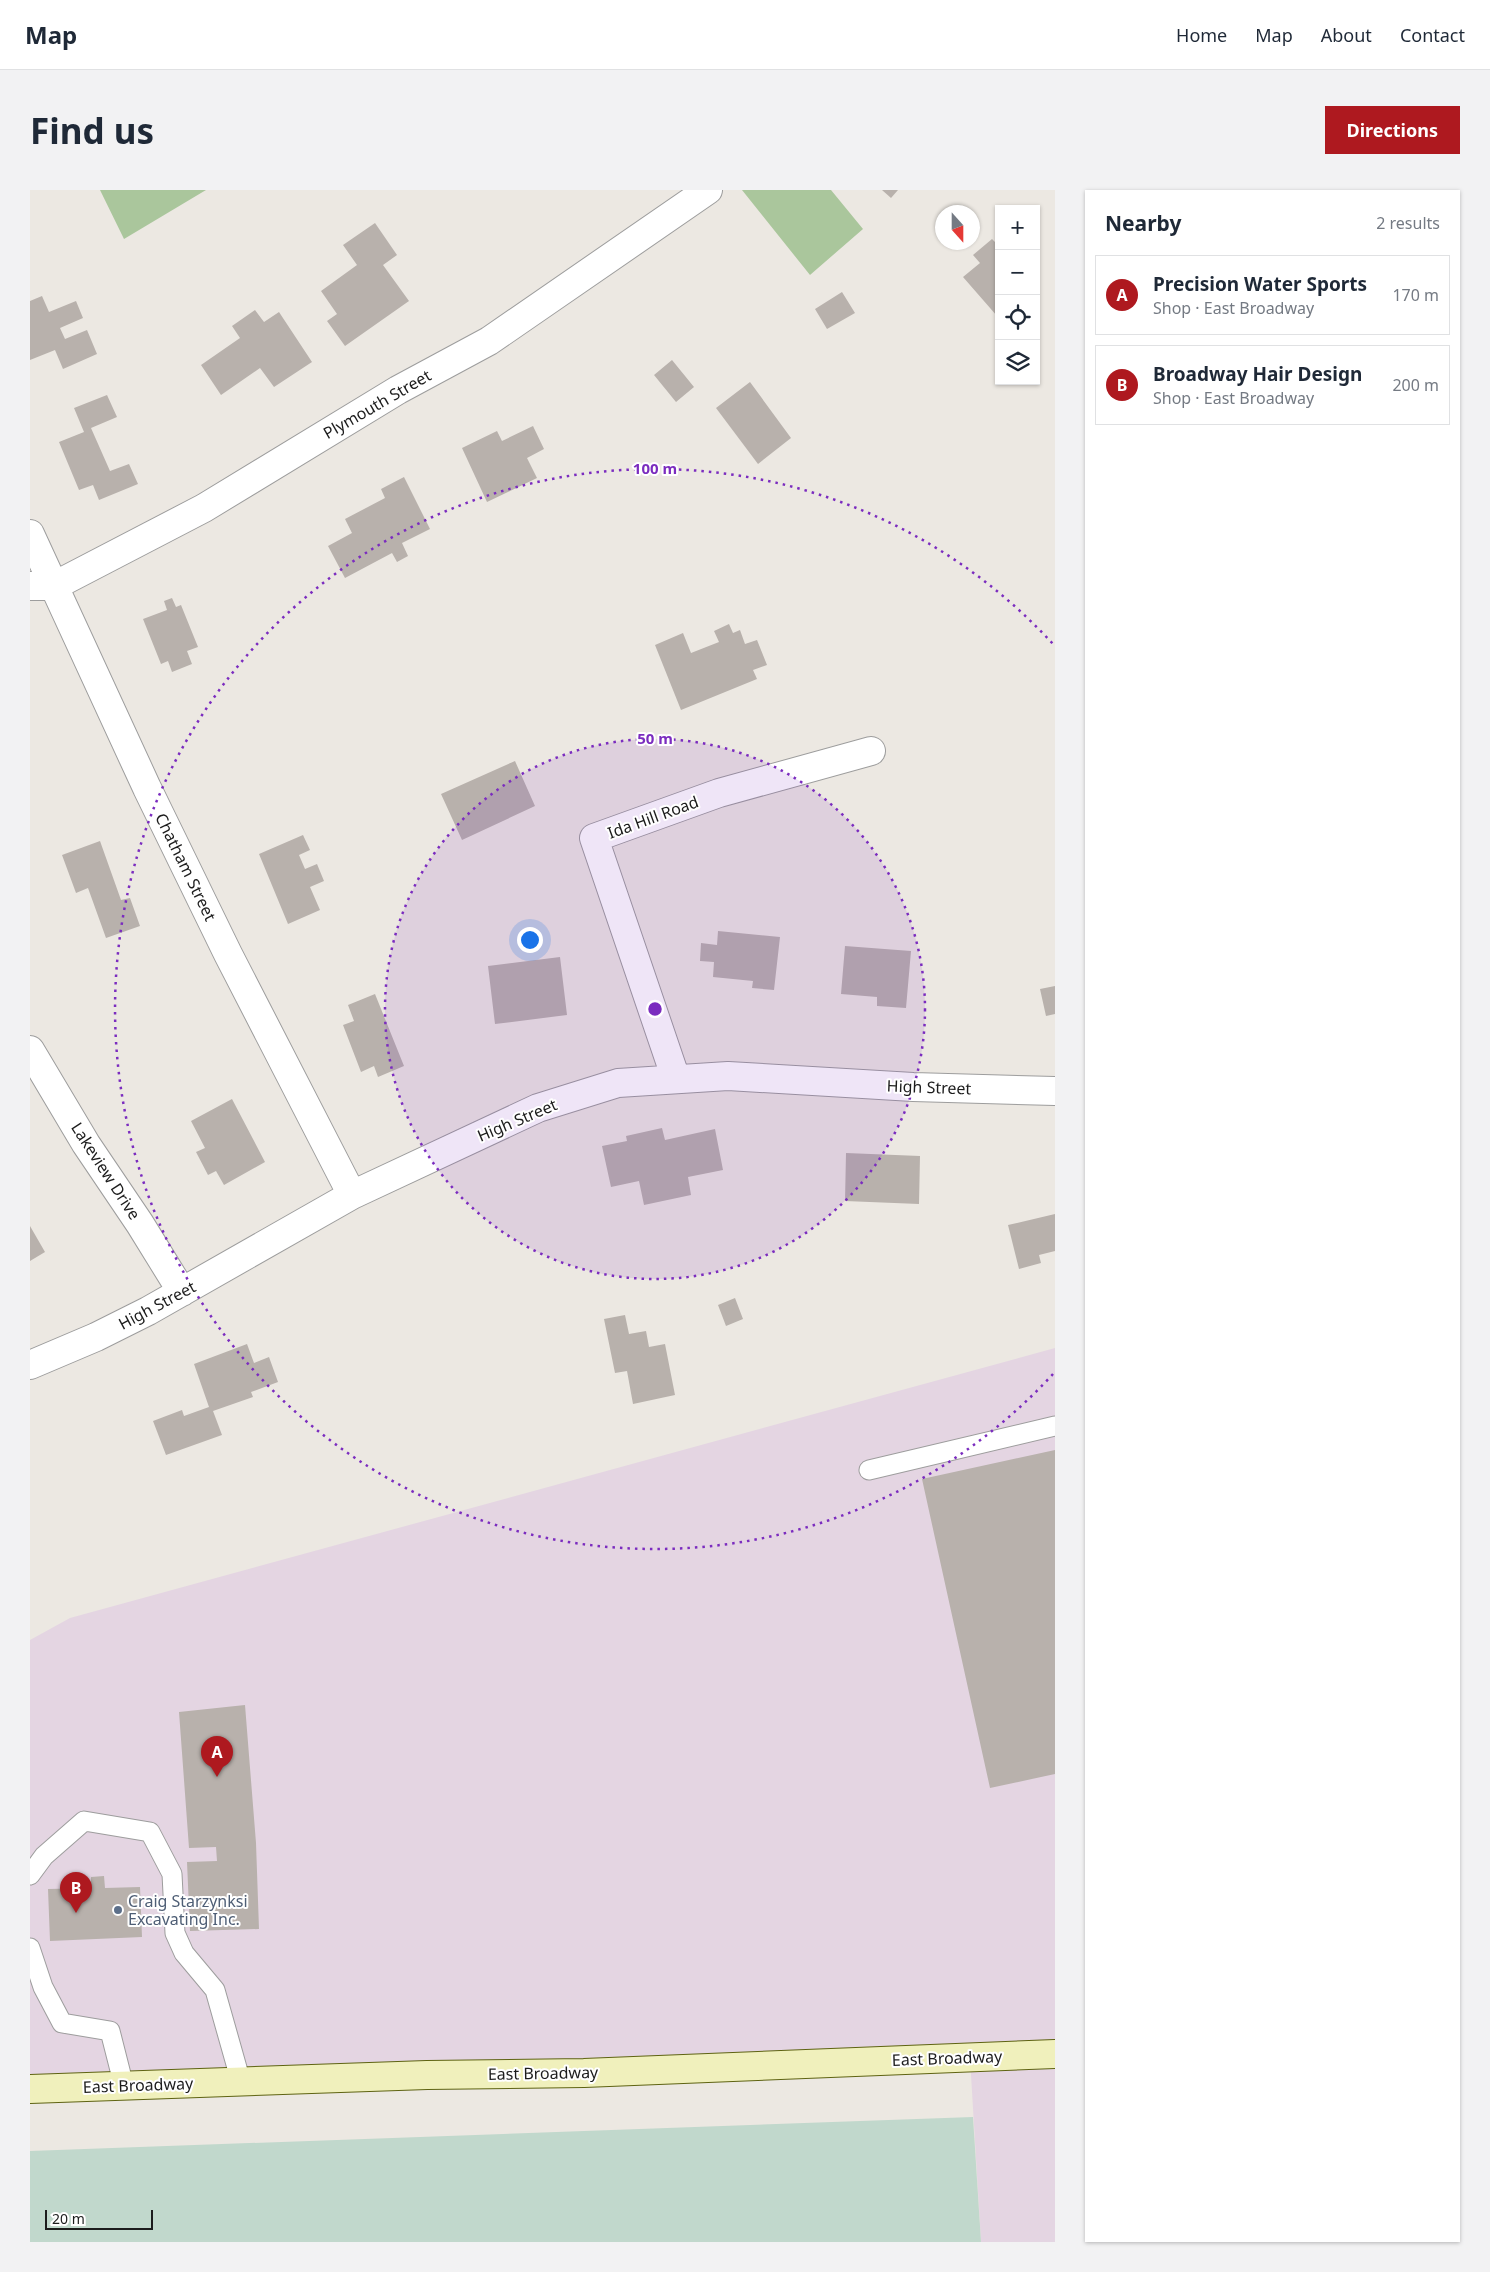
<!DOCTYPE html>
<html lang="en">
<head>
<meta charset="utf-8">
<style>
	:root { --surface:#fff; --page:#f2f2f3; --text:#1f2937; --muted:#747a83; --line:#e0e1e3; --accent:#ae191f }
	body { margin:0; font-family:"Noto Sans",sans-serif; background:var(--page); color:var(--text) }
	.controls { position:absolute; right:15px; top:15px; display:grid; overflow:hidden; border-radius:0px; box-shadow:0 1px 4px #0004 }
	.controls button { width:45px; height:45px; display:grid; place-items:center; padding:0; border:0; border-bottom:1px solid var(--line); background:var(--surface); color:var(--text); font:25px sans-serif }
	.compass { position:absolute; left:905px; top:15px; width:45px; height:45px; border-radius:50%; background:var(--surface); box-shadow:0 1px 4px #0004; rotate:159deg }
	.scale { position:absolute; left:15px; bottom:12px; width:108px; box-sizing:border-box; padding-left:5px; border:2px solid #1c1c1c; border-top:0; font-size:14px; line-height:18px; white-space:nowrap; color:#1c1c1c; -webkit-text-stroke:4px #fff; paint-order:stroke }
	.you { position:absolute; left:499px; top:749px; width:18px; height:18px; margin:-12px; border:4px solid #fff; border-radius:50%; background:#1a73e8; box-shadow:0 0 0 8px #1a73e833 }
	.badge { display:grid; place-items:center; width:32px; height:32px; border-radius:50%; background:var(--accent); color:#fff; font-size:16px; font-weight:700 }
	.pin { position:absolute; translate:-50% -41px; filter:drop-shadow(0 1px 2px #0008) }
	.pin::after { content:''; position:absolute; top:26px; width:18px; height:15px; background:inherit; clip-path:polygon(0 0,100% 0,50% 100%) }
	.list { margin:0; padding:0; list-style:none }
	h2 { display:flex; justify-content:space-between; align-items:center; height:65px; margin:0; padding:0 20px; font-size:21px }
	h2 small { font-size:16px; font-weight:400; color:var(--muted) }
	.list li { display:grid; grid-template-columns:32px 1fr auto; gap:15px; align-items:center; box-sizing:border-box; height:80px; margin:0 10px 10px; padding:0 10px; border:1px solid var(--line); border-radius:0px }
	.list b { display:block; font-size:19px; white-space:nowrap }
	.list p { margin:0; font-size:16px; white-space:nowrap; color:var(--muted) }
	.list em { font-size:16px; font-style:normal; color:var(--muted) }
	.icon { flex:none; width:28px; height:28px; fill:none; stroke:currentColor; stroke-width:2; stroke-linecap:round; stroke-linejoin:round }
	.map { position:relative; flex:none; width:1025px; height:2052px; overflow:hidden; border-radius:0px }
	header { display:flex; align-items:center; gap:30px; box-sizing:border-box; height:70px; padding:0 25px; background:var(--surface); border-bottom:1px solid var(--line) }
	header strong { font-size:24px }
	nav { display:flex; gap:28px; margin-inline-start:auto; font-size:18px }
	.intro { display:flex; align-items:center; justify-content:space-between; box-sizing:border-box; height:120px; padding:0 30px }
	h1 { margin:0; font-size:35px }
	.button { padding:12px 22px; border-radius:0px; background:var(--accent); color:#fff; font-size:18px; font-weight:700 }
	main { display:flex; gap:30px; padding:0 30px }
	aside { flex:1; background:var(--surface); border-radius:0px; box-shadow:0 1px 4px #0004 }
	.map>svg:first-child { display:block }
	.industrial { fill:#e4d5e2 }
	.forest { fill:#aac69c }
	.wetland { fill:#c1d8cc }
	.building { fill:#b8b1ac }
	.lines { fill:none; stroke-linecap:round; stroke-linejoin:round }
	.service-casing { stroke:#9d9d9d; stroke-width:21 }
	.minor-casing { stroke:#9d9d9d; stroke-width:30 }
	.secondary-casing { stroke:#5e6312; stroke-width:30 }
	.service { stroke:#fff; stroke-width:19 }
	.minor { stroke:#fff; stroke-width:28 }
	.secondary { stroke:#f0f0bc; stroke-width:28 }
	.ring { fill:none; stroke:#7b2cbf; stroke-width:2.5; stroke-dasharray:2.5 5 }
	.service-dot { fill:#5c6f8a; stroke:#fff; stroke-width:2 }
	.labels { text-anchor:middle; stroke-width:4; stroke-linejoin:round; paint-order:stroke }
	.street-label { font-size:16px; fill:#1c1c1c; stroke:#fff }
	.service-label { font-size:16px; fill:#4e5e75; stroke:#fff; text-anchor:start }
	.centre { fill:#7b2cbf; stroke:#fff; stroke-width:2.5 }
	.ring-label { font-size:15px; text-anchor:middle; font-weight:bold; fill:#7b2cbf; stroke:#fff; stroke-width:4; stroke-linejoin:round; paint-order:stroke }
</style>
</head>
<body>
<header>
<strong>Map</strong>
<nav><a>Home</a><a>Map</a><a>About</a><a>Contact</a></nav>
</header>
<div class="intro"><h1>Find us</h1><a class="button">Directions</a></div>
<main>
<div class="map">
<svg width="1025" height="2052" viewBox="0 0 1025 2052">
	<rect width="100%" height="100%" fill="#ece8e2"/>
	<!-- industrial -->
	<path class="industrial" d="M1025,1158V2052H951L940,1868L0,1899V1450L40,1428Z"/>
	<!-- forest -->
	<path class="forest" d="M70,0H176L94,49Z
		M712,0H801L833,39L780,85Z"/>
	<!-- wetland -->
	<path class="wetland" d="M943,1927L951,2052H0V1961Z"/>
	<!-- building -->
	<path class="building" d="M852,0H868L861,8Z
		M345,33L367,65L353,75L379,111L315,156L297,131L307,124L291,101L327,75L313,55Z
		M962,49L969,56V125L967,126L933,87L950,73L943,65Z
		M812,102L825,123L797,139L785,119Z
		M12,106L19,122L46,111L53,128L30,138L35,149L57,140L67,164L33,179L25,160L0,170V111Z
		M225,120L234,132L249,122L282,172L244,197L230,178L191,205L171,175L210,148L202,136Z
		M642,170L664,197L646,212L624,185Z
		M720,192L761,248L728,274L686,218Z
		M77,205L87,227L61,238L80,281L99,274L108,294L69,310L63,295L49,300L29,252L54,242L44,218Z
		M503,236L514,259L497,268L507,288L457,312L432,258L467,241L472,251Z
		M374,287L400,339L372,353L378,366L367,372L362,363L315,388L298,356L322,343L315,329L355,308L351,299Z
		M142,408L146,417L151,415L168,457L157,461L162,474L142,482L138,471L131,474L113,429L137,420L134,411Z
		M699,434L703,443L710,440L715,454L727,450L737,475L723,480L727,489L651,520L625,455L653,443L661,463L689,452L684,441Z
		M485,571L505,616L432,650L411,604Z
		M273,645L280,660L269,665L275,679L287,674L294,691L280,697L290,720L258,734L229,664Z
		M70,651L91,710L100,708L110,736L76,748L58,698L46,703L32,665Z
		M688,741L750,747L744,800L722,798L723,791L683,787L684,772L670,771L671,753L687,755Z
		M815,756L881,761L876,818L847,816V807L811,804Z
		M530,767L537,825L465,834L458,776Z
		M1025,796V824L1016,826L1010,799Z
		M345,804L374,876L348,887L344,876L331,882L313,835L324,831L318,815Z
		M202,909L235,972L194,995L186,981L178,985L166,962L175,958L161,931Z
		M632,938L635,950L685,939L693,980L658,987L661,1005L614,1015L609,991L581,997L572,956L597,951L596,946Z
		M816,963L890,966L889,1014L815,1011Z
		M1025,1024V1061L1009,1065L1011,1073L989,1079L978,1035Z
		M0,1036L15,1062L0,1071Z
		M705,1108L713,1129L696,1136L688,1115Z
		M595,1125L599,1144L616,1141L619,1157L635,1154L645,1205L603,1214L597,1181L585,1183L574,1129Z
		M217,1154L224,1173L239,1167L248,1192L221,1202L223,1207L183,1221L192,1245L136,1265L123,1231L152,1220L154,1226L179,1217L164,1174Z
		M1025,1260V1584L960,1598L892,1289Z
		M215,1515L226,1653L229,1739L160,1741L157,1672L187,1671L186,1657L159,1658L149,1522Z
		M74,1686L75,1698L110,1697L112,1747L20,1751L18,1699L61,1698V1687Z"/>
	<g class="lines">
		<defs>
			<path id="service" d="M839,1280L1025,1236
				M0,1685L14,1666L54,1631L120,1642L142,1684L145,1743L154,1763L185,1800L211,1892
				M0,1758L13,1797L32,1833L80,1841L94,1896"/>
			<path id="minor" d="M0,344L117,598L198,764L322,1005
				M0,396H24L174,318L368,200L459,151L678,0
				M0,860L56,954L110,1034L152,1102
				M646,889L564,648L689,603L841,561
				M0,1175L66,1147L118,1121L322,1005L508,918L588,893L698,886L883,897L1025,901"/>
			<path id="secondary" d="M0,1899L397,1885L554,1883L1025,1864"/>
		</defs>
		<!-- service casing -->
		<use href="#service" class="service-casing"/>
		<!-- minor casing -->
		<use href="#minor" class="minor-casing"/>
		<!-- secondary casing -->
		<use href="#secondary" class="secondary-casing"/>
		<!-- service -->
		<use href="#service" class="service"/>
		<!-- minor -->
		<use href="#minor" class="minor"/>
		<!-- secondary -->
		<use href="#secondary" class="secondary"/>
	</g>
	<!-- distance rings -->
	<circle cx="625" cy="819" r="270" fill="#7b2cbf" fill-opacity=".12"/>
	<g class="ring">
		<circle cx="625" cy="819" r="270"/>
		<path d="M1023 1184A540 540 0 1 1 1023 454"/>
	</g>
	<!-- markers -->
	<circle class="service-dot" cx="88" cy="1720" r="5"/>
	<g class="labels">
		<!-- street labels -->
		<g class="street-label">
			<text transform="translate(347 214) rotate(-30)" y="6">Plymouth Street</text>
			<text transform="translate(623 627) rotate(-20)" y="6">Ida Hill Road</text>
			<text transform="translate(156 677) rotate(64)" y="6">Chatham Street</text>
			<text transform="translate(899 897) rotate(2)" y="6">High Street</text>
			<text transform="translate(487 930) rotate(-23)" y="6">High Street</text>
			<text transform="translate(76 981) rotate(57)" y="6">Lakeview Drive</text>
			<text transform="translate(127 1115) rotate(-28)" y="6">High Street</text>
			<text transform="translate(917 1868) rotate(-2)" y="6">East Broadway</text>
			<text transform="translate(513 1883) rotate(-1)" y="6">East Broadway</text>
			<text transform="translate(108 1895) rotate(-2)" y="6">East Broadway</text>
		</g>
		<!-- service labels -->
		<g class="service-label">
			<text x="98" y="1717">Craig Starzynksi<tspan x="98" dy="18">Excavating Inc.</tspan></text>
		</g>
	</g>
	<circle cx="625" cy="819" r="8" class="centre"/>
	<g class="ring-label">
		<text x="625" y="284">100 m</text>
		<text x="625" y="554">50 m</text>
	</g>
</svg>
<div class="controls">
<button>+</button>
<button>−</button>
<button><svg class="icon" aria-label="locate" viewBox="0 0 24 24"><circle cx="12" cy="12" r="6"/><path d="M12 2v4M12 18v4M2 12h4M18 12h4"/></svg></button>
<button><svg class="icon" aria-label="layers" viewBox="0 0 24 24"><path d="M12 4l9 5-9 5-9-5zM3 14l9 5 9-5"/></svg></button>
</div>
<svg class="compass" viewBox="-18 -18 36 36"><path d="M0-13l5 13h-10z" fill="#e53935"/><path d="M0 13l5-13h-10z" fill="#747a83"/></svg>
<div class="scale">20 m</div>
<div class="you"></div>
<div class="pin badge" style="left:187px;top:1587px">A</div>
<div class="pin badge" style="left:46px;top:1723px">B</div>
</div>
<aside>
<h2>Nearby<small>2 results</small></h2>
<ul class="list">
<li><span class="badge">A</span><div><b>Precision Water Sports</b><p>Shop · East Broadway</p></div><em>170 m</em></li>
<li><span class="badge">B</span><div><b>Broadway Hair Design</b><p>Shop · East Broadway</p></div><em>200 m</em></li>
</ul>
</aside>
</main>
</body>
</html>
